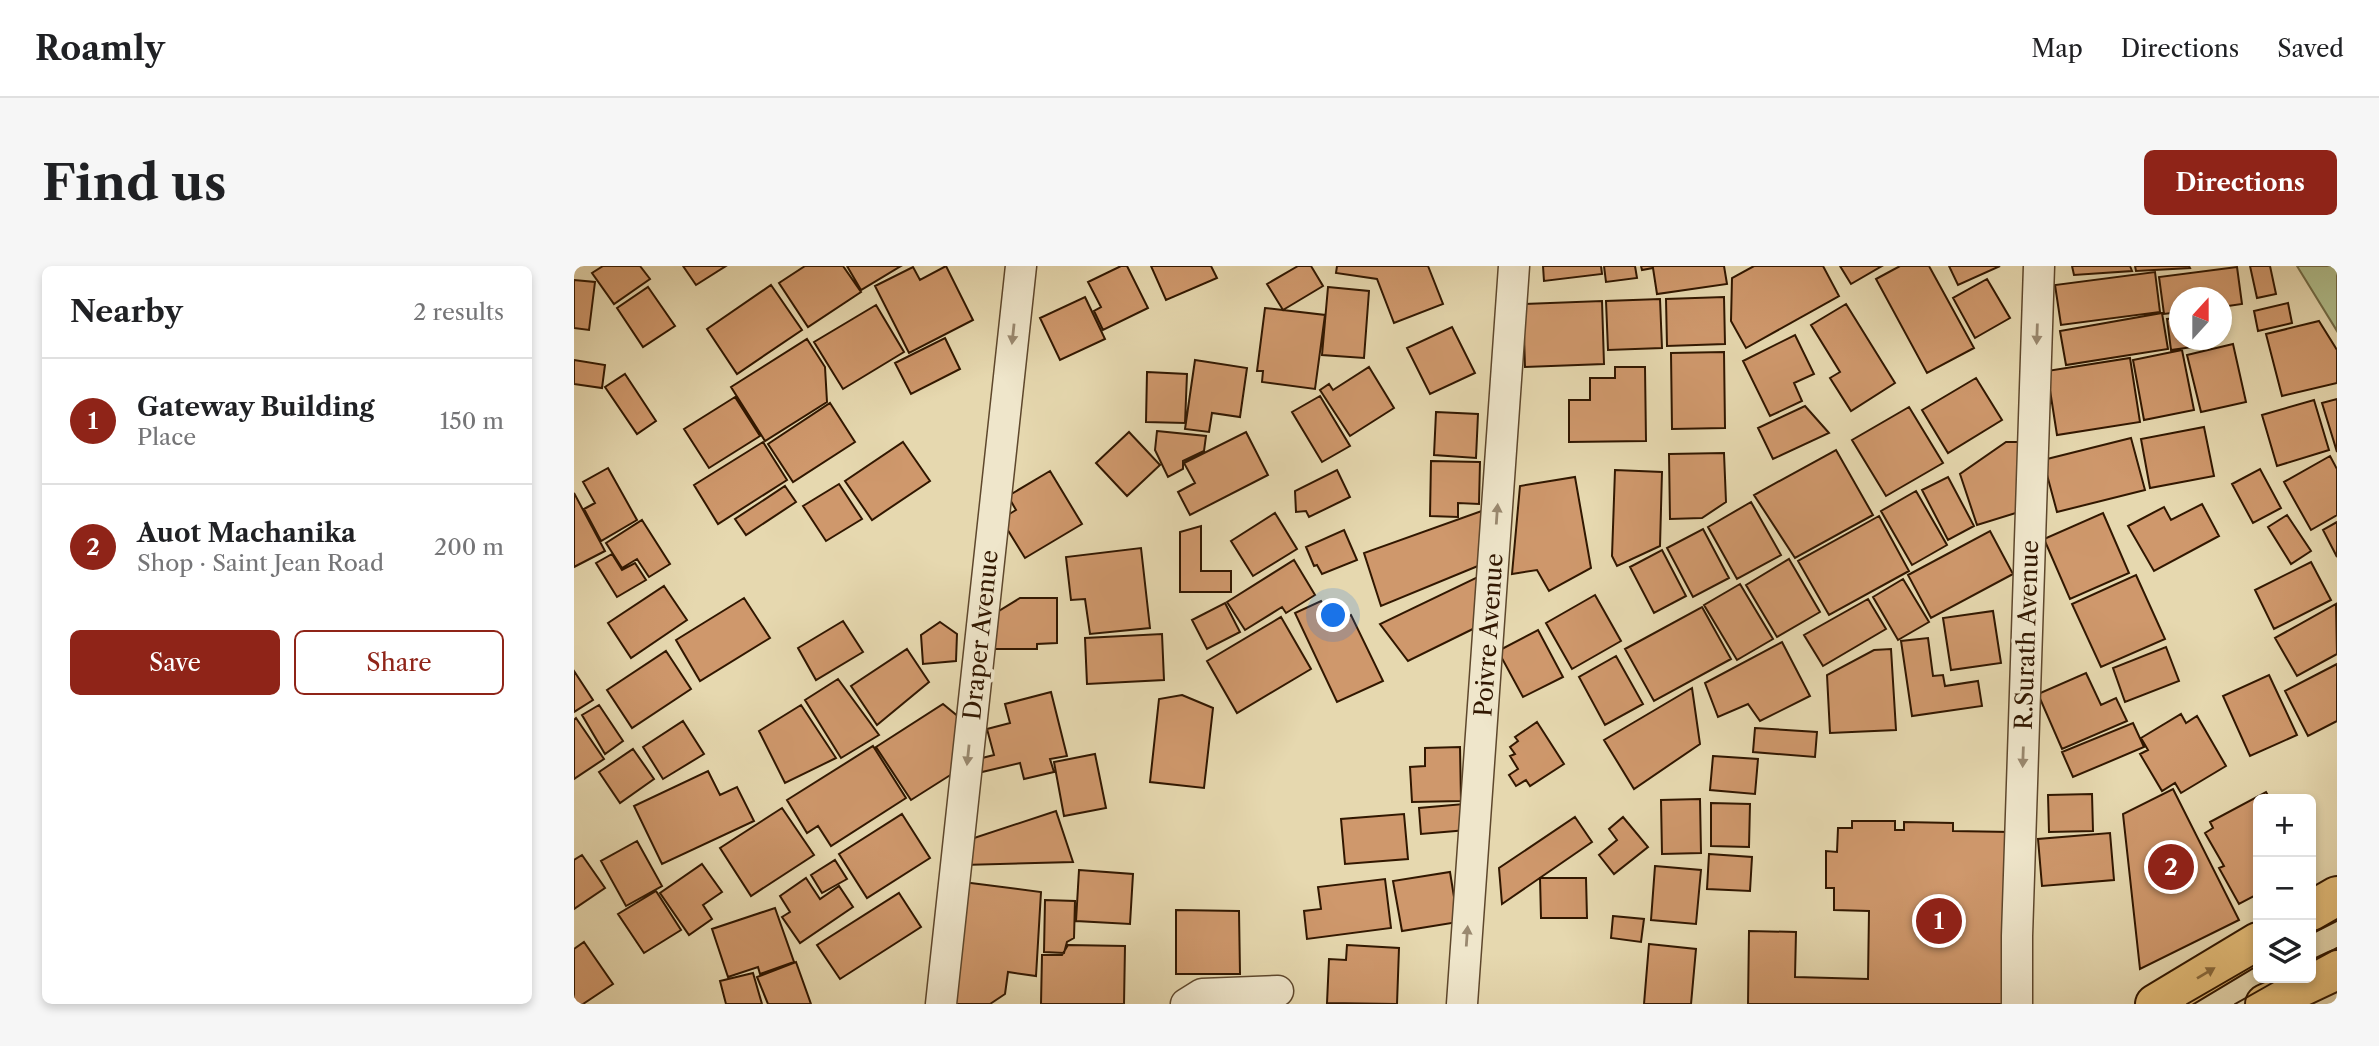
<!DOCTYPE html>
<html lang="en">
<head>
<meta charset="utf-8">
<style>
	:root { --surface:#fff; --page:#f6f6f6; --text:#202124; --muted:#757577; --line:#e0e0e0; --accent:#8f2418 }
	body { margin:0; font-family:"Libre Caslon Text",serif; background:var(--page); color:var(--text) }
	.controls { position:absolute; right:21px; bottom:21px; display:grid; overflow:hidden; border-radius:10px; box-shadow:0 4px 10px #0003 }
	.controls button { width:63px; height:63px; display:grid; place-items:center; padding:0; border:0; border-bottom:2px solid var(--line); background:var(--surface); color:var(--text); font:35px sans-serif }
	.compass { position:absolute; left:1595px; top:21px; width:63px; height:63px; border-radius:50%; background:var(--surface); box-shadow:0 4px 10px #0003; rotate:21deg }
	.you { position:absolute; left:760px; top:350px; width:24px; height:24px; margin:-18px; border:5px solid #fff; border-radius:50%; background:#1a73e8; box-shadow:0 0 0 10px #1a73e833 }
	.badge { display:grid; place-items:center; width:46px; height:46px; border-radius:50%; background:var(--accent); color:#fff; font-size:23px; font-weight:700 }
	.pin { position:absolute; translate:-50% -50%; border:4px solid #fff; box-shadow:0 2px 7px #0006 }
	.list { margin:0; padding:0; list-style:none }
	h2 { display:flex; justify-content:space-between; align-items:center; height:91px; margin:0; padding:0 28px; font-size:30px }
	h2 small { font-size:23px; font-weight:400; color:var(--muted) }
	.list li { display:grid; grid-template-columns:46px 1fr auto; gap:21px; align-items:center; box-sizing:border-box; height:126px; padding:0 28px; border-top:2px solid var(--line) }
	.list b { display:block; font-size:26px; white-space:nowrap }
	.list p { margin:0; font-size:23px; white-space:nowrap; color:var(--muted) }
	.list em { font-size:23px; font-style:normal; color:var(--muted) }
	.actions { display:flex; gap:14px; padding:21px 28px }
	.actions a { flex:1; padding:16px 0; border:2px solid var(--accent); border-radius:10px; text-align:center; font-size:24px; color:var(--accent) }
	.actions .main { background:var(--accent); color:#fff }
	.icon { flex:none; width:38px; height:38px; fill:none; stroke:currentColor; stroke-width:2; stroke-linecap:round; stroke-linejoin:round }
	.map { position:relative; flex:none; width:1763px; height:738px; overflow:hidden; border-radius:10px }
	header { display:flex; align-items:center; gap:42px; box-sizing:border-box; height:98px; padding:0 35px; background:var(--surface); border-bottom:2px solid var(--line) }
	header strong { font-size:33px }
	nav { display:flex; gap:38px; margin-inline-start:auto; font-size:24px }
	.intro { display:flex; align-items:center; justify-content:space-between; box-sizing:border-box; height:168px; padding:0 42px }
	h1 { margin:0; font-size:49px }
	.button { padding:18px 32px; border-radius:10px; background:var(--accent); color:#fff; font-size:24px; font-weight:700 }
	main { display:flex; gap:42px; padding:0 42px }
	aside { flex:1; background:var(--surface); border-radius:10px; box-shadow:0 4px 10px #0003 }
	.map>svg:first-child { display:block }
	.green { fill:#b1c08e; stroke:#716c47; stroke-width:2 }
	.building { fill:#cf986c; stroke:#311700; stroke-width:2 }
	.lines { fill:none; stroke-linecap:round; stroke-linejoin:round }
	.minor-casing { stroke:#5e472c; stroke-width:33 }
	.primary-casing { stroke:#311700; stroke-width:42 }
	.minor { stroke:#efe6cb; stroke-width:30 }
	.primary { stroke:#e3bc78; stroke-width:38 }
	.tram { stroke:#311700; stroke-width:2 }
	.oneway { fill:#9a8970 }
	.oneway2 { fill:#8a6a3c }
	.labels { text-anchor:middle; stroke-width:7; stroke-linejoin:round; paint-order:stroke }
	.street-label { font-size:24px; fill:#311700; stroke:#efe6cb }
</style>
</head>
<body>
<header>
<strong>Roamly</strong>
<nav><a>Map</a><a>Directions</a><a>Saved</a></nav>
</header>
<div class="intro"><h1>Find us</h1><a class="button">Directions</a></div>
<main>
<aside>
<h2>Nearby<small>2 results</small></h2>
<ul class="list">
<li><span class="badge">1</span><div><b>Gateway Building</b><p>Place</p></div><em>150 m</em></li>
<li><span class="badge">2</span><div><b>Auot Machanika</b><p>Shop · Saint Jean Road</p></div><em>200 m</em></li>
</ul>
<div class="actions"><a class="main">Save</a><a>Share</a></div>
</aside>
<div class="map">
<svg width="1763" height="738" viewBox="0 0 1763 738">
	<rect width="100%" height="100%" fill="#e6d8af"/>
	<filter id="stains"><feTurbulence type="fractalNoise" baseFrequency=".00286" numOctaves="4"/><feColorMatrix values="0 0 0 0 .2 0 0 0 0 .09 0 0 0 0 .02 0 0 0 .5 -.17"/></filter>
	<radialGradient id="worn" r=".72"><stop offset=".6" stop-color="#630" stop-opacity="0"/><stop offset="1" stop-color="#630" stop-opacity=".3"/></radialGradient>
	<!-- green -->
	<path class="green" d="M1723,0H1763V65Z"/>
	<!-- building -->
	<path class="building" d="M29,0H66L76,13L40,38L18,7Z
		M109,0H152L122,19Z
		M231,0H269L287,26L234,61L205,17Z
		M273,0H327L287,24Z
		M372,0L399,54L335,87L301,20L339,1L346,14Z
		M547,0H553L574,42L529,64L520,45L527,41L514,16Z
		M577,0H637L643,12L592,34Z
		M724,0H737L749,20L709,44L693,18Z
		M763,0H854L869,38L820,57L803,13L762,7Z
		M969,0H1027L1028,8L970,15Z
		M1030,0H1061L1063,12L1032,16Z
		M1067,0H1150L1153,18L1083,28L1079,2L1068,4Z
		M1180,0H1249L1265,30L1172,82L1157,55L1158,12Z
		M1266,0H1308L1277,18Z
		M1326,0H1355L1400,82L1353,107L1302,13Z
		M1375,0H1426L1384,19Z
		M1498,0H1556L1558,5L1500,9Z
		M1561,0H1615L1616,2L1562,5Z
		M1676,0H1696L1702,28L1683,32Z
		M1663,1L1668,38L1647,41V32H1605V46L1590,48L1585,11Z
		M1581,6L1586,46L1487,59L1481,19Z
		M1413,13L1436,52L1401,72L1379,32Z
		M0,14L21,16L15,64L0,62Z
		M197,19L228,64L163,108L133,63Z
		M74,21L101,60L69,81L43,42Z
		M754,21L795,25L790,92L748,89Z
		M511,31L531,73L486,94L466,52Z
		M1150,31L1151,78L1093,80L1092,33Z
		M1086,33L1088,82L1034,84L1032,35Z
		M1028,35L1030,98L951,101L949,38Z
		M1714,37L1718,57L1684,65L1680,45Z
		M1272,38L1321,117L1277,145L1256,112L1266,106L1237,59Z
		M302,39L330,86L269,123L240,76Z
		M691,42L751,49L741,123L688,116L689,105H683Z
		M1588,47L1594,83L1492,99L1486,65Z
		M1605,52V74H1626V80L1597,84L1593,53Z
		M1745,55L1763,84V117L1708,130L1692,68Z
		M878,61L901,107L856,128L833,82Z
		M1221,69L1240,108L1220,117L1228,135L1196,150L1169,95Z
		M371,72L386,103L337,128L321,97Z
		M233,73L251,101L253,136L191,175L157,121Z
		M1659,78L1672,136L1627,146L1613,89Z
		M1608,84L1620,144L1570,154L1559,94Z
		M1150,86L1151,162L1098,163L1097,87Z
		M1556,92L1566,156L1483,169L1473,105Z
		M0,94L31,99L28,122L0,118Z
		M621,94L673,102L666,151L638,147L635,166L611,163Z
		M795,101L820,142L776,170L746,124L755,118L759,124Z
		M1041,101H1071L1072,175L995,176V134H1016V112H1041Z
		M573,106L613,108L611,157L572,156Z
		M51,108L82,155L63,168L31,121Z
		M1402,112L1428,154L1374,187L1348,144Z
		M746,130L776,180L748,196L718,146Z
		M161,131L186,170L135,202L110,163Z
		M1763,133V186L1748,137Z
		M1740,134L1755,184L1703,200L1688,149Z
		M256,137L281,176L219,216L194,178Z
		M1231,140L1255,167L1199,193L1184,162Z
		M1335,141L1369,197L1312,230L1278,174Z
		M862,146L904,148L902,192L860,189Z
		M1630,161L1640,210L1576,222L1567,173Z
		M583,165L632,170L630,185L609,195V203L594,211L581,184Z
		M555,166L586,199L553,230L522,197Z
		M672,166L694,209L616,249L604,226L621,217L610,197Z
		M1557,172L1571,224L1483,246L1469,194Z
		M189,176L213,214L144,258L120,219Z
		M329,176L356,215L298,254L271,215Z
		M1432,176H1446L1445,246L1403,259L1386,208Z
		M1262,184L1299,249L1221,292L1180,229Z
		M1150,187L1152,236L1128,252L1096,253L1095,188Z
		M1756,190L1763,203V249L1737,264L1710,216Z
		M857,195L906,196L905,238L884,237V251L856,250Z
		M34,202L63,254L27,275L10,243L21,237L9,216Z
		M1686,203L1707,242L1679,257L1658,218Z
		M763,204L776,231L735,251L732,245L722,246L721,225Z
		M1041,204L1088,206L1086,280L1043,300L1038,290Z
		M476,205L508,258L451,292L427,253L442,244L434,230Z
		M1001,211L1017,302L975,325L963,304L938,308L946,220Z
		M1374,211L1400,260L1374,274L1348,224Z
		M265,218L288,253L252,275L229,240Z
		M211,220L222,236L172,269L161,253Z
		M1342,225L1373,279L1338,299L1307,245Z
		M0,227L31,285L0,301Z
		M1177,236L1207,289L1163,313L1134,261Z
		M1628,238L1645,270L1580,305L1554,260L1590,241L1597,254Z
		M916,242V295L807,340L790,287Z
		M701,247L723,283L679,310L657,275Z
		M1529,247L1555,307L1496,333L1470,273Z
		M1713,249L1737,285L1717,298L1694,261Z
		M1305,250L1335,305L1255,349L1224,295Z
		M68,254L96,298L75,311L63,293L48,302L32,277Z
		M1763,256V291L1749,264Z
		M627,260V305H657V326H606V266Z
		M1129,263L1155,312L1119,331L1093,282Z
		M770,264L783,294L748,308L743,299L740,300L732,281Z
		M1416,265L1439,308L1357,352L1334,309Z
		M567,282L576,362L516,368L511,333L497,334L492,291Z
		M1088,284L1112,330L1080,347L1056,301Z
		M38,288L48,304L61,297L72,314L43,331L22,297Z
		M1215,293L1246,346L1203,371L1172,319Z
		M720,294L741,329L712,347L708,341L671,364L653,336Z
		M1737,296L1757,334L1700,363L1681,324Z
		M910,308L909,358L834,395L806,358Z
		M1562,309L1591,373L1527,401L1498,338Z
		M1329,313L1355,356L1324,374L1299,331Z
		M1166,318L1199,373L1163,394L1130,339Z
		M90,320L113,354L57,392L34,357Z
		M1021,329L1047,375L998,403L972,357Z
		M170,332L196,372L126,415L102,374Z
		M446,332H483V377L463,378V383H415V351Z
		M1294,333L1312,363L1249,400L1230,369Z
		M747,335L758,358L777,349L809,415L763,436L721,347Z
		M651,337L666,366L633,383L618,354Z
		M1762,338L1763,388L1723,410L1701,372Z
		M1128,341L1157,393L1080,435L1051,383Z
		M1419,345L1427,397L1377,404L1369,352Z
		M707,351L737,403L663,447L633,395Z
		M269,355L289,386L242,414L224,382Z
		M366,356L383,368L382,395L349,398L347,369Z
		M964,364L989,411L949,431L924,385Z
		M588,368L590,414L513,418L511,372Z
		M1354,372L1359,410L1369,409L1371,420L1404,415L1408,440L1338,450L1327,375Z
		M1208,376L1236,430L1186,455L1174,438L1144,451L1131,417Z
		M1592,381L1605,415L1551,436L1539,402Z
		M333,383L355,416L303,459L277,420Z
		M1317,383L1322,464L1256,467L1253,409L1300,384Z
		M92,385L117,423L58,462L33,424Z
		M1042,390L1069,438L1031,459L1005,411Z
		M1763,398V455L1734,470L1711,425Z
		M0,405L19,434L0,446Z
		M1512,407L1527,439L1542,432L1553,455L1488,483L1464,428Z
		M1695,409L1723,469L1676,490L1649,430Z
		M264,413L305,469L267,492L231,434Z
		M1118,422L1126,478L1060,523L1030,474Z
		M477,426L493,490L476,493L480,506L450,513L446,497L408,506L404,493L420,489L413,463L436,457L431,438Z
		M608,429L639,442L630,522L576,516L585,433Z
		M369,438L386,452L378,508L337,534L302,481Z
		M25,439L49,475L31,488L8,449Z
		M227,439L262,492L211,517L185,465Z
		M1607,448L1612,457L1623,450L1652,500L1607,527L1601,517L1588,525L1566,488L1574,484L1567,472Z
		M2,452L30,493L0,513V454Z
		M109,455L130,488L89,513L69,481Z
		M963,456L990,498L956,520L952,514L942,520L935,509L944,503L936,490L941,488L936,481L944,475L941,471Z
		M1559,457L1570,481L1499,511L1488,486Z
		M1181,462L1243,466L1241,491L1179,486Z
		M299,480L332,532L257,580L244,560L233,567L213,534Z
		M886,481L887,535L838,536L836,501L851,500V482Z
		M59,483L80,513L46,537L25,506Z
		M521,488L532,542L490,550L480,496Z
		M1139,490L1184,493L1181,528L1136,524Z
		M134,505L146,529L163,521L180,555L88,598L60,540Z
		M1599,523L1665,654L1566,703L1549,548Z
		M1692,526L1696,533H1684V628L1665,638L1645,602L1650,600L1631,567L1639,562L1636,556Z
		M1518,528L1519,565L1475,566L1474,529Z
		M1126,533L1127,587L1088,588L1087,534Z
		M1137,537L1176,538L1175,581L1137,580Z
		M890,538L893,564L847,568L845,542Z
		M208,542L240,589L177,630L146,582Z
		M482,545L499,596L389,599L388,576Z
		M328,548L356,592L293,632L265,588Z
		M830,548L834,593L771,598L767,553Z
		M1001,551L1018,576L928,638L925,602Z
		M1049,551L1074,581L1040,608L1025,589L1043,574L1035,563Z
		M1278,555H1321V564H1330V556L1379,557V565L1437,566L1434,738H1174L1175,665L1222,666L1221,711L1294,713L1295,645L1260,644V622H1252V585L1263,586L1264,562H1278Z
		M1536,567L1540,614L1468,620L1464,573Z
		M63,575L88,620L52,640L27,595Z
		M1135,588L1178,591L1176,625L1133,623Z
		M8,589L31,622L0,643V594Z
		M261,594L273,613L248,627L237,609Z
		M128,598L148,626L129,639L138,653L115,669L86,627Z
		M1081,600L1127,604L1122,658L1077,654Z
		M505,604L559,608L556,658L502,655Z
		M876,606L884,656L828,665L819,615Z
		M232,612L246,633L265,620L279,641L226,677L208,651L216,646L206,630Z
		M966,612H1012L1013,652H967Z
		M811,613L817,662L733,673L730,645L747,643L744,621Z
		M389,616L467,626L462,710L434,706L431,728L416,738H374Z
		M82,625L107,664L70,687L44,648Z
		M325,627L347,661L266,713L243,679Z
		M471,634L501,635L500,672L493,676L490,687L470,686Z
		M201,642L220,696L186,708L184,701L154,711L138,663Z
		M602,644L665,645L666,708H602Z
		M1039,650L1070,653L1067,676L1037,672Z
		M10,676L39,718L9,738H0V683Z
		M1075,678L1122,683L1117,738H1070Z
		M494,679L551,680L550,738H467L468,689H488Z
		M773,679L825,682L823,738L753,737L755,693L772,694Z
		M222,696L237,738H194L183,711Z
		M179,707L188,738H152L146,715Z"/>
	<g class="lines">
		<defs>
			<path id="minor" d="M367,738L447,0
				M612,738L628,728L704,725
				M888,738L940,0
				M1443,738V670L1465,0"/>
			<path id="primary" d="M1737,645L1763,630
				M1581,738L1684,676
				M1691,738L1763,704"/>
		</defs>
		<!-- minor casing -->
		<use href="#minor" class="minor-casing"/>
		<!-- primary casing -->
		<use href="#primary" class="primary-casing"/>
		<!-- minor -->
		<use href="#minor" class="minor"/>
		<!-- primary -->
		<use href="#primary" class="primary"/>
		<!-- tram -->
		<path class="tram" d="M1737,668L1763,655
			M1737,696L1763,682
			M1613,738L1684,697
			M1661,738L1707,712"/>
	</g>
	<!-- one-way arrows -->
	<defs><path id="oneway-solid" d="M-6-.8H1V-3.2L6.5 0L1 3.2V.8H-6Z" transform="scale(1.75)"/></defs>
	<g class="oneway">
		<use href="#oneway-solid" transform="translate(439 68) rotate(96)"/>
		<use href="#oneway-solid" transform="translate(1463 68) rotate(92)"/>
		<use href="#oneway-solid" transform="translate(923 248) rotate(-86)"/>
		<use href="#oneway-solid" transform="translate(394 489) rotate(96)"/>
		<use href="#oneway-solid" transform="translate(1449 491) rotate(92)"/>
		<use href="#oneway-solid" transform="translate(893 670) rotate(-86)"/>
	</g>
	<use class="oneway2" href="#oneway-solid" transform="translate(1632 707) rotate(-31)"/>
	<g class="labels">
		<!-- street labels -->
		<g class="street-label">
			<text transform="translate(407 369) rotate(-84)" y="8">Draper Avenue</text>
			<text transform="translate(915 369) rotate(-86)" y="8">Poivre Avenue</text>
			<text transform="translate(1453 369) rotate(-88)" y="8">R.Surath Avenue</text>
		</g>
	</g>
	<rect width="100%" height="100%" filter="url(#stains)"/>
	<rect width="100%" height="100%" fill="url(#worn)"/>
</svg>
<div class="controls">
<button>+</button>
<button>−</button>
<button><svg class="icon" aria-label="layers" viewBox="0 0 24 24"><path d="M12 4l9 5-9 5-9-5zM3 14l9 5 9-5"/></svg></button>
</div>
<svg class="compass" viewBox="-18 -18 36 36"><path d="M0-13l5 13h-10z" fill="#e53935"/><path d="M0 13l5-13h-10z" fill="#757577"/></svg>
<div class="you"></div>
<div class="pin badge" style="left:1365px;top:655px">1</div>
<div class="pin badge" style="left:1597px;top:601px">2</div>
</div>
</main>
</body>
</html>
